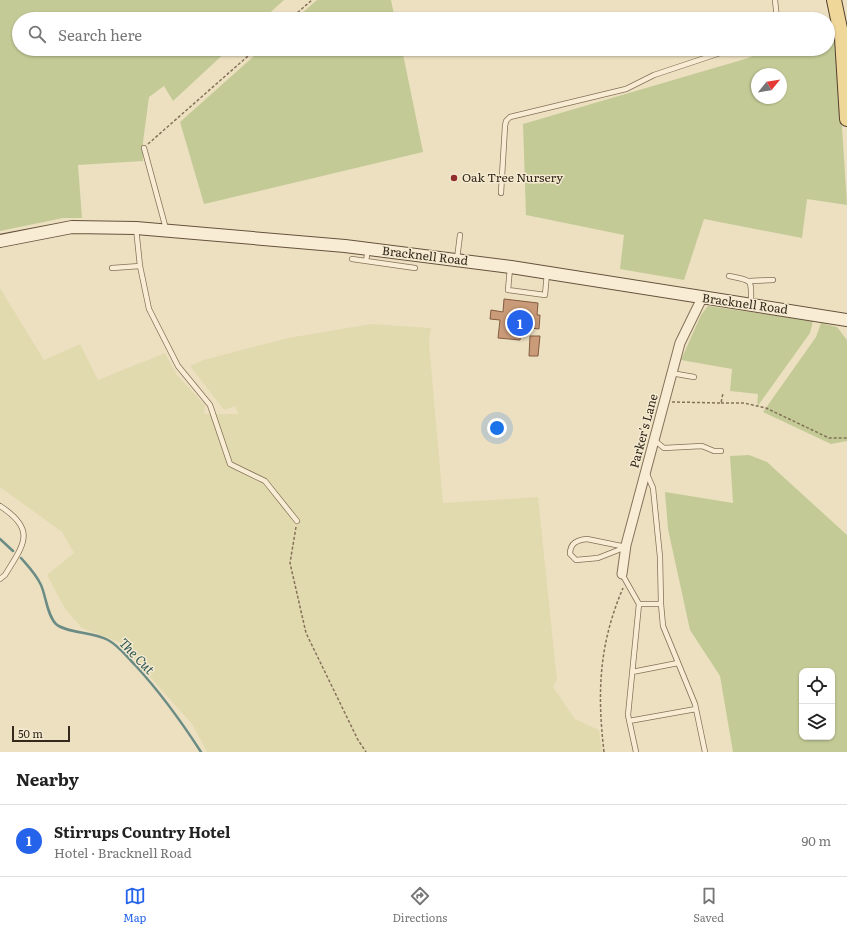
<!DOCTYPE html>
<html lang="en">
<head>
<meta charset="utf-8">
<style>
	:root { --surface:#fff; --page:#f2f2f2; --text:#222; --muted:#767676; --line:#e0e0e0; --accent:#2563eb }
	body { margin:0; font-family:Literata,serif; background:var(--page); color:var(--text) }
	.controls { position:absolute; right:12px; bottom:12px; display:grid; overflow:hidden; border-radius:8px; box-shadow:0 1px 3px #0004 }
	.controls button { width:36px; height:36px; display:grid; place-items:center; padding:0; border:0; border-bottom:1px solid var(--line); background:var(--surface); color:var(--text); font:20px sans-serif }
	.compass { position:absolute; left:751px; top:68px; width:36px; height:36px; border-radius:50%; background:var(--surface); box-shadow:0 1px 3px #0004; rotate:60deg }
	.scale { position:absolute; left:12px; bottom:10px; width:58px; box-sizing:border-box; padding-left:4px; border:2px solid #35291d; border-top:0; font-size:11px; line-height:14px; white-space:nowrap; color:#35291d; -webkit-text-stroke:3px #f4ead0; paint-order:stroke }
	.you { position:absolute; left:497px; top:428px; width:14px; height:14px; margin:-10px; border:3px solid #fff; border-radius:50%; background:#1a73e8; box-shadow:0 0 0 6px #1a73e833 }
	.badge { display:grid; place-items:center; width:26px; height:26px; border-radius:50%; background:var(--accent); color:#fff; font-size:13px; font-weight:700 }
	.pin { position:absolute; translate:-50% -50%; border:2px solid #fff; box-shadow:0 1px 4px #0006 }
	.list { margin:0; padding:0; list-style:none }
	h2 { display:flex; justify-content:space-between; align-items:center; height:52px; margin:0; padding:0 16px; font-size:17px }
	h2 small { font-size:13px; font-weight:400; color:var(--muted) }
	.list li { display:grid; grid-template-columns:26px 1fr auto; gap:12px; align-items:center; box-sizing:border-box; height:72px; padding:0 16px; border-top:1px solid var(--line) }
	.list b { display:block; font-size:15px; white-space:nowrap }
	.list p { margin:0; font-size:13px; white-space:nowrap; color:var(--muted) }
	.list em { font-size:13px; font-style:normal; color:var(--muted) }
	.icon { flex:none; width:22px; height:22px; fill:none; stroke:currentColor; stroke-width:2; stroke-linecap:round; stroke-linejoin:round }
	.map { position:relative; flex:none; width:847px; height:752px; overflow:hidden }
	.search { position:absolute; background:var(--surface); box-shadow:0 1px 3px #0004; left:12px; right:12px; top:12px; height:44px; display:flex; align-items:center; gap:10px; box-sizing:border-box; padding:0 14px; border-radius:22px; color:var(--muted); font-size:15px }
	.sheet { height:124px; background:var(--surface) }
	nav { display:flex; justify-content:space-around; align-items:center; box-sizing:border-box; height:56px; border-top:1px solid var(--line); background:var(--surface); font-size:11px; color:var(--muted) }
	nav a { display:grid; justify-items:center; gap:2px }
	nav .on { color:var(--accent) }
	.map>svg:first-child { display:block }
	.farmland { fill:#e2daaf }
	.green { fill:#c3ca96; fill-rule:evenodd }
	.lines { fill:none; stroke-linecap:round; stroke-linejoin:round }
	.stream { stroke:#6b8c85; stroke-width:2.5 }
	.building { fill:#ca9b78; stroke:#845c40 }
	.service-casing { stroke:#857159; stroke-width:6 }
	.minor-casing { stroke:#857159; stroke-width:11 }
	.secondary-casing { stroke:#67523d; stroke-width:14 }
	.primary-casing { stroke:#533f2e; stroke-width:16 }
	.path { stroke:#857159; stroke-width:1.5; stroke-dasharray:3 2; stroke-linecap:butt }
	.service { stroke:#f8edd4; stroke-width:4.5 }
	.minor { stroke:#f8edd4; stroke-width:9 }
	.secondary { stroke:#f8edd4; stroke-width:12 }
	.primary { stroke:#efd699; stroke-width:14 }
	.poi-dot { fill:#922c2b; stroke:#f4ead0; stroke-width:1.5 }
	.labels { text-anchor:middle; stroke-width:3; stroke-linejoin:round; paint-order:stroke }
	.poi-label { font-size:12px; fill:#35291d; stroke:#f4ead0; text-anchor:start }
	.street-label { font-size:12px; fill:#35291d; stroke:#f4ead0 }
	.water-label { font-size:13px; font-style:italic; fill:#2d5553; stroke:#f4ead0 }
</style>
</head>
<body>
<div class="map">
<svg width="847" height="752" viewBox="0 0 847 752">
	<rect width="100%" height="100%" fill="#ece0c1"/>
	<!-- farmland -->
	<path class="farmland" d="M0,288L44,360L80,344L98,380L165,353L177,375L205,405L204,414H238L235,406L224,410L190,366L203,360L288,338L371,324L431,328L429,342L443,503L538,497L557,680L553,687L575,719L599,730L602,752H207L192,724L119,642L82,628L65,609L47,575L74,553L62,532L0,487Z"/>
	<!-- green -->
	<path class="green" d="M0,0H284L263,19H19V49H229L173,101L164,86L149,97L143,142V161L78,165L82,218H63L0,231Z
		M317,0H391L395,19H295Z
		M832,27L837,50L847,205L807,199L802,238L704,219L684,280L620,269L624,235L526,215L523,124L745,59L771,49H828V28ZM757,74H781V98H757Z
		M262,49H402L423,152L204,204L180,122Z
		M708,306L813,321L810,333L757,407L758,394L730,391L732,369L681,360L701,315Z
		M821,323L837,327L847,340V441L831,444L763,412L816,337Z
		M749,455L767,462L847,535V752H733L720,676L690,630L668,529L665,492L733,503L730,456ZM802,671H832V737H802Z"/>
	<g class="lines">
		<!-- stream -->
		<path class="stream" d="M0,539L13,551
			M21,558C28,566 36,574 41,585C46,596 47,615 56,624C66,633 93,632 108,640C119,646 126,656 135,665C160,692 181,721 201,752"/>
	</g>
	<!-- building -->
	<path class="building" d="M504,299L538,303L537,315H540L539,329L522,327L520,340L498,338L500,320L490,319L491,310L503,312Z
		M530,336H540L538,356H529Z"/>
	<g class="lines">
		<defs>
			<path id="service" d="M775,0L777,19
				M144,148L166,229
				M501,193L505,126L506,121L510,117L626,89L654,75L732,49
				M136,228L140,266L149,309L178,366L210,405L230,464L265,481L297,521
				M368,249L366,261L415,268
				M352,259L366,261
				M457,259L460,235
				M112,268L140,266
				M510,268L508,290L545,295L547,273
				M729,276C754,281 751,279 751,304
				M749,281L773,280
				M671,373L694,377
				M654,440L664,448L702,446L714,451H721
				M646,472L653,488L660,557L661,604
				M0,506C37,530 24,544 5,575L0,579
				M587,539L626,547L598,558L576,560L570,554C570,543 577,540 587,539Z
				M622,574L639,604L628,715L636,752
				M639,604H661L663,626L695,704L705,752
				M632,672L678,663
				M629,721L696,709"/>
			<path id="minor" d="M622,574L626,545L680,343L702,298"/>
			<path id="secondary" d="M0,241L72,227L136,228L345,246L511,267L847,320"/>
			<path id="primary" d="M834,0L842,38L847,119"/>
		</defs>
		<!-- service casing -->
		<use href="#service" class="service-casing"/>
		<!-- minor casing -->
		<use href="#minor" class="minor-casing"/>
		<!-- secondary casing -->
		<use href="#secondary" class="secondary-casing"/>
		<!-- primary casing -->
		<use href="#primary" class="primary-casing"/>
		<!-- path -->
		<path class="path" d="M290,19L312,0
			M148,144L256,49
			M672,402L721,403L723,393
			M721,403H744L766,408L829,438H847
			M296,527L290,563L306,633L358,740L366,752
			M604,752C597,692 599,644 623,588"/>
		<!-- service -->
		<use href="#service" class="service"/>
		<!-- minor -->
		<use href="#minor" class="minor"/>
		<!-- secondary -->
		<use href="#secondary" class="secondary"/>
		<!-- primary -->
		<use href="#primary" class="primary"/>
	</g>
	<!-- markers -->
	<circle class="poi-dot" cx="454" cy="178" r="4"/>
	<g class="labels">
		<!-- poi labels -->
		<g class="poi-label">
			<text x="462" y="182">Oak Tree Nursery</text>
		</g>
		<!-- street labels -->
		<g class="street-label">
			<text transform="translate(425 256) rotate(7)" y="4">Bracknell Road</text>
			<text transform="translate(745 304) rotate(8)" y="4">Bracknell Road</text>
			<text transform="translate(644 431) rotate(-75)" y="4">Parker's Lane</text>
		</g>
		<!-- water labels -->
		<g class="water-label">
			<text transform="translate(137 656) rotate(46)" y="5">The Cut</text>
		</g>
	</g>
</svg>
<div class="controls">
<button><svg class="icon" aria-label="locate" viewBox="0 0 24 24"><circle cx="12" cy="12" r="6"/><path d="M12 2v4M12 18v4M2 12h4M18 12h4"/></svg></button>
<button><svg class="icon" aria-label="layers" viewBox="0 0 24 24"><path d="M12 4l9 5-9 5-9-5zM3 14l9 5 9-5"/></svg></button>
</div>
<svg class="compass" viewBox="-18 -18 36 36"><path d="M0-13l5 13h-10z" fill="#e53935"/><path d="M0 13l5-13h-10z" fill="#767676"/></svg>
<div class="scale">50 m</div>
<div class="you"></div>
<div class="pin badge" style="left:520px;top:323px">1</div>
<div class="search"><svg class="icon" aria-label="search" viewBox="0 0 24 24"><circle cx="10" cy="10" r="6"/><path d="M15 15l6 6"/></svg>Search here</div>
</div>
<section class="sheet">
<h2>Nearby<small></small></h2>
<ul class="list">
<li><span class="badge">1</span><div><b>Stirrups Country Hotel</b><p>Hotel · Bracknell Road</p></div><em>90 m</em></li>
</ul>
</section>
<nav>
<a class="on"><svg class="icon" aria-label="map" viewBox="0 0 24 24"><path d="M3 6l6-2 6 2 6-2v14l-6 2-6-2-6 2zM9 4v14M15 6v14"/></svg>Map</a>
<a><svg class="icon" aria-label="directions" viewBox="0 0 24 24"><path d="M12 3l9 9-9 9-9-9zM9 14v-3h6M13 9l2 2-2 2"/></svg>Directions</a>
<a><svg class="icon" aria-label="saved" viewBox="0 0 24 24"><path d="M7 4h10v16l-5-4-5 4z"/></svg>Saved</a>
</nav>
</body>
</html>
